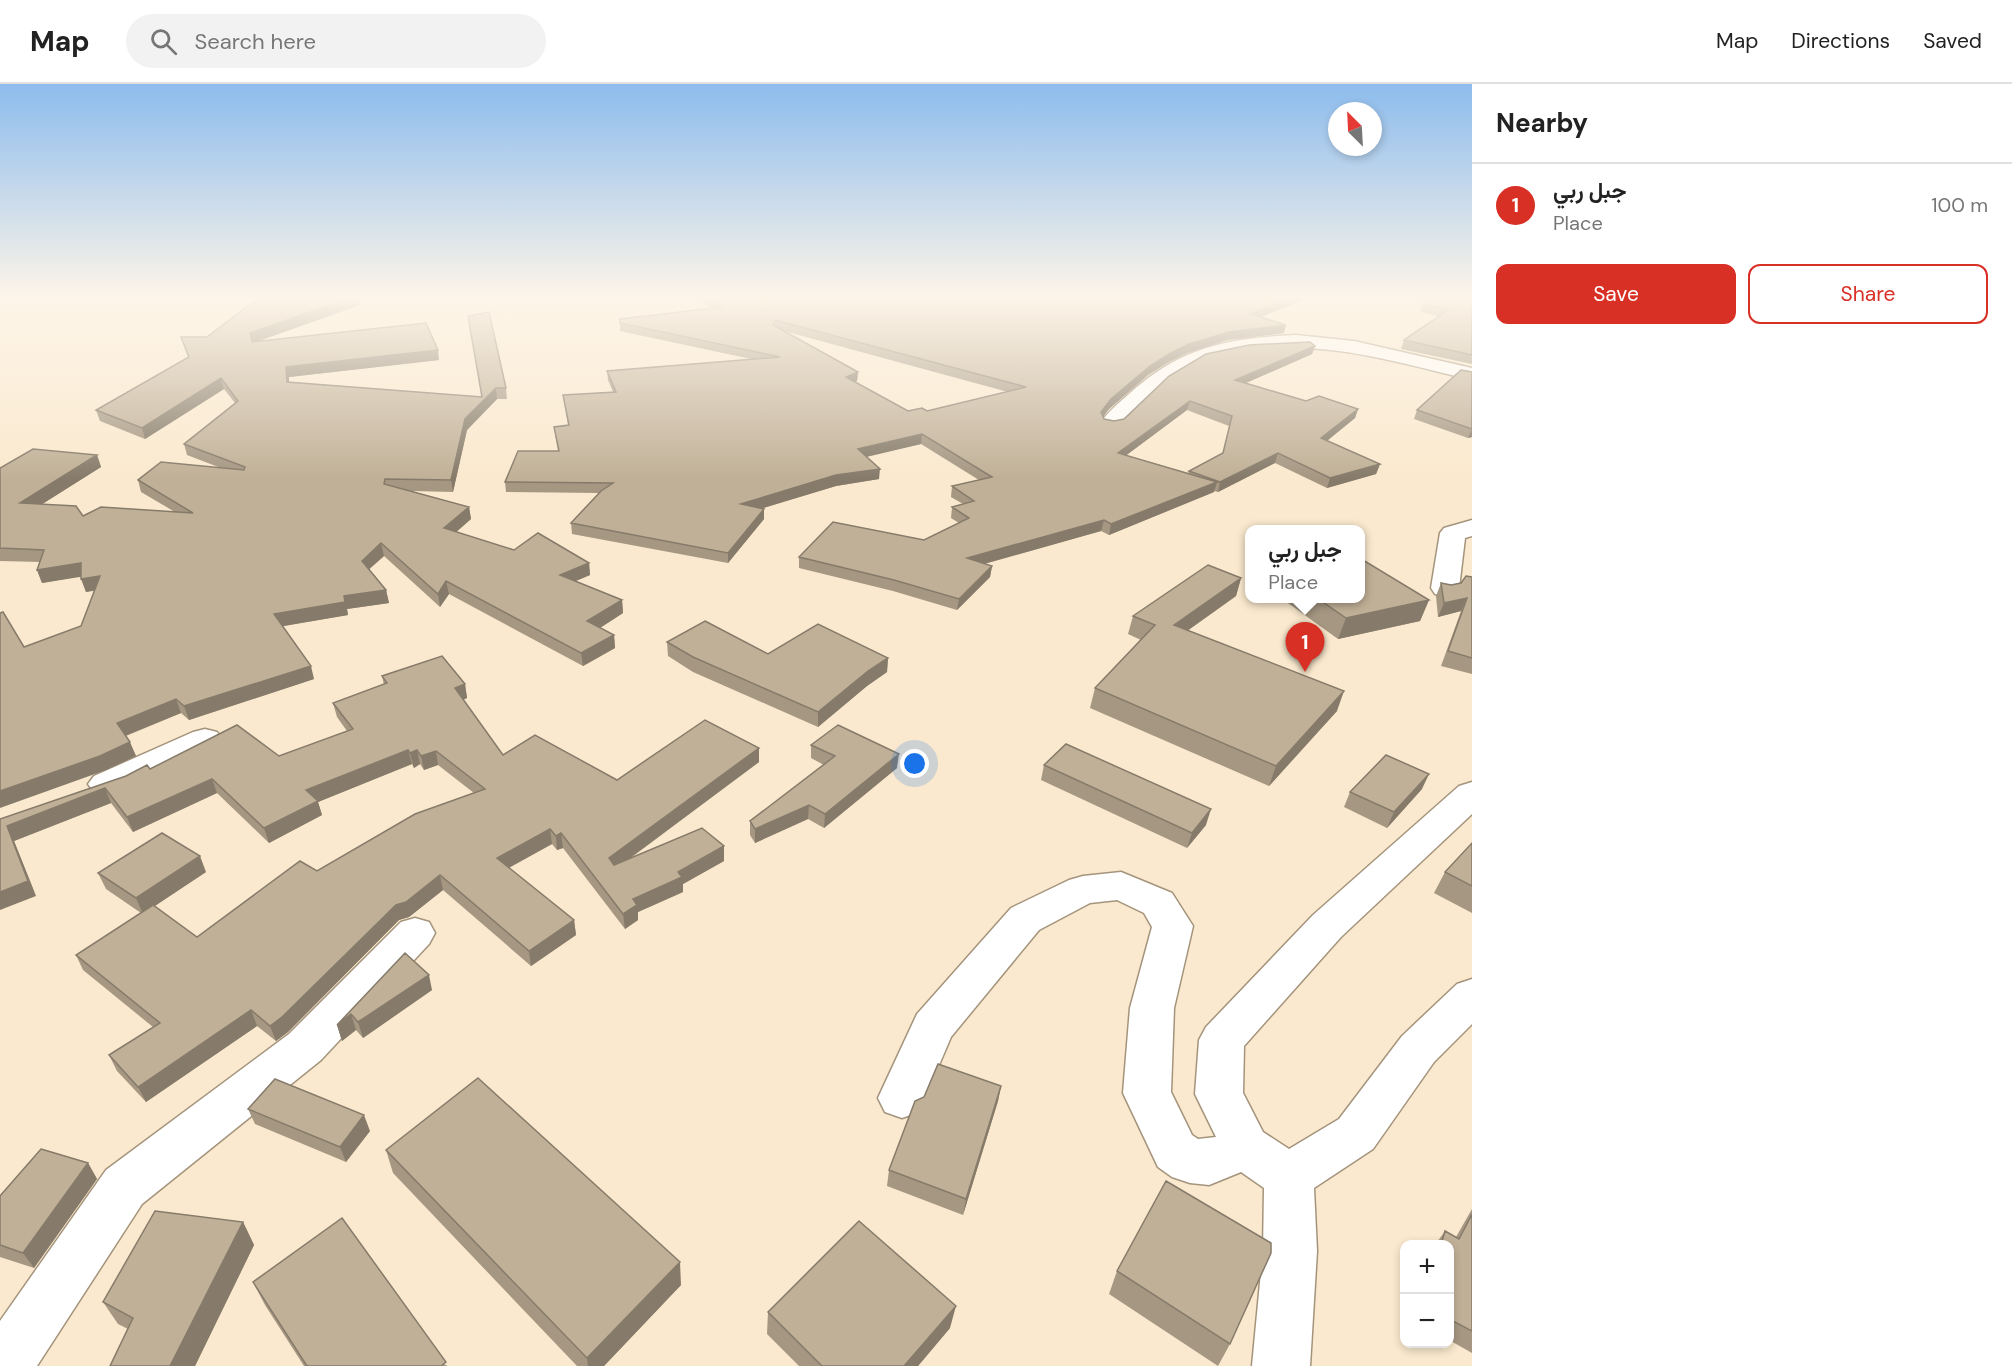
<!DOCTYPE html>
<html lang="en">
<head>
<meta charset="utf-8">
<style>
	:root { --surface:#fff; --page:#f2f2f2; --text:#222; --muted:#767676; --line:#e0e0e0; --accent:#d93025 }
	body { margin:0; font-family:"DM Sans",Vazirmatn,sans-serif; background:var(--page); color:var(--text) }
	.controls { position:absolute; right:18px; bottom:18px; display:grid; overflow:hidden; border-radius:12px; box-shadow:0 3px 9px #0003 }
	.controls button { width:54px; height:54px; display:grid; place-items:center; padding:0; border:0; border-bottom:2px solid var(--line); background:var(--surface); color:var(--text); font:30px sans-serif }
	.compass { position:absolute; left:1328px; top:18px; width:54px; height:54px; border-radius:50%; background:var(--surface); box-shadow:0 3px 9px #0003; rotate:336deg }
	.you { position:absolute; left:915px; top:680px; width:21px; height:21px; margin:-15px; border:4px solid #fff; border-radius:50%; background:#1a73e8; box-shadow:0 0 0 9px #1a73e833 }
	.badge { display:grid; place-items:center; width:39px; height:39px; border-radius:50%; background:var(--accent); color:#fff; font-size:20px; font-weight:700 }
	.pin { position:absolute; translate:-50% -50px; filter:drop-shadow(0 2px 3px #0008) }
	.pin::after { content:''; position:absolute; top:32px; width:21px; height:18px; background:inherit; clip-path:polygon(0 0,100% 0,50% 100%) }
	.popup { position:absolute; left:1245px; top:441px; width:120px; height:78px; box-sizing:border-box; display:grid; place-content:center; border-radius:12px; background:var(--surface); filter:drop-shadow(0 2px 4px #0005); font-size:20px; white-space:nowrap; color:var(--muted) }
	.popup b { font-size:22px; color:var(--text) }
	.popup::after { content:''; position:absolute; left:50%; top:100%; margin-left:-12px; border:12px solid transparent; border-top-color:var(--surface) }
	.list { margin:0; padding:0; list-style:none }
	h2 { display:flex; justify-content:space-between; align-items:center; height:78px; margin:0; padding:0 24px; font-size:26px }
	h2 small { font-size:20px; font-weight:400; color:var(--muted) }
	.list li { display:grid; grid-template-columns:39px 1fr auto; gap:18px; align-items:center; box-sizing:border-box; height:84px; padding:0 24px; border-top:2px solid var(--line) }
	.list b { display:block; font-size:22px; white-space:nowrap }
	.list p { margin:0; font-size:20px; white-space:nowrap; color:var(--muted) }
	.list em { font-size:20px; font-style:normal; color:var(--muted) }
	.actions { display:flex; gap:12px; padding:18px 24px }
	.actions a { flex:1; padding:14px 0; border:2px solid var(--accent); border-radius:12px; text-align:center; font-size:21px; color:var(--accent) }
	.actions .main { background:var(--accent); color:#fff }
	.icon { flex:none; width:33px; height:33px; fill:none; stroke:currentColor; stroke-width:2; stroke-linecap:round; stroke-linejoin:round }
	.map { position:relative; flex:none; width:1472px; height:1282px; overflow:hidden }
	header { display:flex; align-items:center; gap:36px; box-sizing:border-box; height:84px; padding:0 30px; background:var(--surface); border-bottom:2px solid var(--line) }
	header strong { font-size:28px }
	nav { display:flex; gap:33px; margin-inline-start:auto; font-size:21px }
	.search { width:420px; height:54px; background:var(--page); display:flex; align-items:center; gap:15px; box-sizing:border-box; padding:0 21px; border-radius:33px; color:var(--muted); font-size:22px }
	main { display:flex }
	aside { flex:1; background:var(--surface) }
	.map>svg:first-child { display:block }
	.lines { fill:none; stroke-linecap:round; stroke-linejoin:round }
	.minor-casing { stroke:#a4947c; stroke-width:3 }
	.minor { fill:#fff; fill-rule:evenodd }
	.wall { fill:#a59782; fill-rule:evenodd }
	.shaded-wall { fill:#867b6a }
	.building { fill:#c0b097; stroke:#867b6a; stroke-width:1.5; fill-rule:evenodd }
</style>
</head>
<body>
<header>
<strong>Map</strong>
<div class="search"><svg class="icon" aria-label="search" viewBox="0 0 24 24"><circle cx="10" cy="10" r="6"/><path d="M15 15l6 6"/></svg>Search here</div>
<nav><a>Map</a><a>Directions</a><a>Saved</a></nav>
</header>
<main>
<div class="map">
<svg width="1472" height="1282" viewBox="0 0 1472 1282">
	<rect width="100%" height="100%" fill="#fae9ce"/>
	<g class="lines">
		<defs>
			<path id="minor" d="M1296,251L1354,257L1472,284V296C1397,278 1324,255 1246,267C1230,269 1212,271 1197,279C1167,294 1143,319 1120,343L1112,344L1104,343L1101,338C1109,327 1120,318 1130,309C1182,262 1229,254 1296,251Z
				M1472,436V452L1465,454L1459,504L1455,510L1445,512L1435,510L1431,504L1440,449L1444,444Z
				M205,645L217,648L222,655L217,662L118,708L106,711L94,708L88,700L94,692L193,648Z
				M1472,698V730L1341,853L1244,962L1243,1009L1263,1048L1289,1065L1339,1035L1402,952L1457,900L1472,895V940L1434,978L1373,1065L1314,1104L1317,1167L1310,1282H1252L1263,1167L1264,1104L1241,1088L1209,1101L1190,1099L1172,1093L1158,1083L1123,1009L1130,924L1152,843L1144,829L1117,816L1090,819L1039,846L951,953L919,1028L902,1034L885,1028L878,1014L917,930L1011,824L1069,796L1083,792L1121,788L1172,809L1193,842L1174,924L1171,1008L1192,1051L1198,1055L1216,1053L1195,1010L1199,956L1206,943L1313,831L1459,702Z
				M415,834L429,838L435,849L429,860L321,976L142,1120L37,1282H0V1237L106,1086L289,950L401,838Z"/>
		</defs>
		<!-- minor casing -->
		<use href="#minor" class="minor-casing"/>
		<!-- minor -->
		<use href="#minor" class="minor"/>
	</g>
	<!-- wall -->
	<path class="wall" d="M257,215H359L360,221L257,257L439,276L289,293V298L482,313L469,241L506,304L507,315H497L467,346L453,408L412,407L469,423L471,435L456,448L514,466L589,479L590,491L576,497L622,516L623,529L600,544L614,551L615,564L583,582L449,510L440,523L384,472L369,485L386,506L389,519L347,525L348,531L283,542L314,595L189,636L181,629L126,652L136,672L106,686L24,563L81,542L95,506L86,508L81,492L42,499L37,486L40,478L0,477V384L97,371L101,383L42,420L83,432L175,428L141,408L138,396L221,384L187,371L184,360L235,319L224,305L145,355L100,337L96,326L188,273L181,253H207Z
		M699,215H1305L1261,233L1284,249L1227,256L1187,269L1167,279L1148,291L1109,325L1103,333L1104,335L1114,337L1124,335L1315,262L1312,270L1246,299L1306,317L1358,325L1355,334L1327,357L1380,380L1376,390L1327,404L1275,379L1218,408L1214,407V408L1109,451L1101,447L984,480L992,482L990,493L957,526L893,507L799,484V473L924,456L959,439L951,434L952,423L963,420L951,413L952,402L979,396L921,360L867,372L879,395L836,402L762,424L764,435L728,479L572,450L571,439L599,409L506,408L505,398L558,367L554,343L568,341L563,311L613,308L608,296L607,287L751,275L620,247V235L711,224ZM784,247L1008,308L927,327H908L855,298L857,297L858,288ZM1187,326L1229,342L1223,370L1189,387L1188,389L1126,371Z
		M1412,215H1472V280L1401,265L1404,256L1438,232L1420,228L1423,220L1427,218Z
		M1472,288V353L1468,354L1414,335L1417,326Z
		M1472,493V590L1441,582L1461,527L1438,533L1436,512L1441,499L1451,501L1461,499Z
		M1241,494L1236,512L1188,546L1337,627L1269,702L1090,624L1095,604L1141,556L1128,550L1133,532Z
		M1281,514H1360L1429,516L1420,537L1338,555Z
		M667,558L768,570L888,574L887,588L867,602L818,643L693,588L668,572Z
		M382,592L465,600L467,614L463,616L503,671L617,696L759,664V678L628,776L724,777L683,800V808L638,828V836L625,845L563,764L557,766L552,760L509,784L574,836L576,851L531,882L443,806L409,833L399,836L288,948L276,957L257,942L146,1018L117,987L109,971L153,943L83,886L76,871L141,829L106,805L98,789L206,788L154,822L197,853L317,787L474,709L438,681L424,686L420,680L414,684L412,680L318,718L322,731L269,759L217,709L133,748L111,719L14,757L36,812L0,735L150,685L279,672L347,647L337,633L333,619L384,601Z
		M811,661L897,684L824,744L808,735L755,759L750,751V737L824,681L811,674Z
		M1044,681L1206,741L1187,764L1041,696Z
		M1422,705L1387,744L1344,723L1350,708Z
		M1472,759V829L1434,809L1445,788Z
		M405,869L432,906L363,954L356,946L342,957L337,941Z
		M1001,1002L998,1017L963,1131L887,1102L889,1086Z
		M248,1025L370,1047L346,1078L255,1040Z
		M386,1066L681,1201L604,1282H577L393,1089Z
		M88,1079L97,1095L34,1184L0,1173V1112Z
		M1472,1125V1269L1449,1256V1161H1435L1445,1147L1456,1153Z
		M243,1138L254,1161L195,1282H110L128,1245L118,1240L103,1218Z
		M1117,1187L1230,1260L1218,1282L1109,1210Z
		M253,1198L448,1282H304L265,1221Z
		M768,1228L950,1244L918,1282H799L767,1250Z"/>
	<!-- shaded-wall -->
	<path class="shaded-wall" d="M347,215H359L360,221L253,259L250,249Z
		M1287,215H1305L1249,238L1251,230Z
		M1286,241L1284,249L1227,256L1187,269L1167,279L1148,291L1109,325L1099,338L1101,328L1111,315L1150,282L1169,270L1189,260L1229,248Z
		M1315,262L1312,270L1232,305L1235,296Z
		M438,266L439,276L289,293V308L287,298L286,283Z
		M858,288L857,297L845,302L846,293Z
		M221,294L224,305L145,355L142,344Z
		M496,304L497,315L467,346L453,408L451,396L465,335Z
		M1190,317L1187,326L1116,379L1118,369Z
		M1358,325L1355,334L1318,364L1321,354Z
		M1472,345V353L1468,354Z
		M922,350L921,360L858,375V365Z
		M1278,369L1275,379L1218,408L1220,398Z
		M97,371L101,383L25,431L20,419Z
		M1380,380L1376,390L1327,404L1330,394Z
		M880,385L879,395L836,402L741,431V420L836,391Z
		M1217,398L1214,408L1109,451L1111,440Z
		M469,423L471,435L446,457L444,444Z
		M764,425V435L728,479V469Z
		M1104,436L1101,447L966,485L967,474Z
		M381,459L384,472L365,489L362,477Z
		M81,479L86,492L42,499L37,486Z
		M589,479L590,491L561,503L560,491Z
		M992,482L990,493L957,526L959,515Z
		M100,492L105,505L86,508L81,495Z
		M1241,494L1236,512L1169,560L1174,541Z
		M446,497L449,510L440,523L438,510Z
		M386,506L389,519L347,525L348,531L278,543L274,530L344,512Z
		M1467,514L1461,527L1438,533L1444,519Z
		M622,516L623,529L589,551L587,537Z
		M1429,516L1420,537L1338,555L1346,534Z
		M614,551L615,564L583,582L581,569Z
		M888,574L887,588L867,602L818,643V628L868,587Z
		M311,582L314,595L189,636L184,622Z
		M465,600L467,614L457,618L455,604Z
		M1344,607L1337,627L1269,702L1276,682Z
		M176,615L181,629L122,653L117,639Z
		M130,658L136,672L106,686L0,724V707Z
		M759,664V678L611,788L609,774Z
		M408,666L412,680L318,718L322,731L269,759L264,744L306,706Z
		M417,666L420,680L414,684L410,669Z
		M436,667L438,681L424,686L421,672Z
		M899,670L897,684L824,744L825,730Z
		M1429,690L1422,705L1387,744L1394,728Z
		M212,695L217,709L133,748L127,733Z
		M105,704L111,719L14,757L36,812L0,826V808L7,742Z
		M809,721L808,735L755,759V745Z
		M1211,725L1206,741L1187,764L1192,749Z
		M550,745L552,760L499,789L497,774Z
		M561,749L563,764L557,766L556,752Z
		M724,762V777L683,800V808L638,828V836L625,845L623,830L633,815Z
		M200,772L206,788L143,830L136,814Z
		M440,791L443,806L409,833L399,836L288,948L276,957L270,942L396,821Z
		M574,836L576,851L531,882L529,867Z
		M429,891L432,906L363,954L358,938Z
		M251,926L257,942L146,1018L138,1003Z
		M351,930L356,946L342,957L337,941Z
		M1001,1002L998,1017L963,1131L966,1115Z
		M364,1031L370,1047L346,1078L340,1063Z
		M88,1079L97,1095L34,1184L23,1169Z
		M243,1138L254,1161L195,1282H170Z
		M680,1178L681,1201L604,1282H588L587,1274Z
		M956,1222L950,1244L918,1282H904Z"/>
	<!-- building -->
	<path class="building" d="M257,215H347L250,249L252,258L426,239L438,266L286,283L287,298L482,313L468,232L489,228L506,304H496L465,335L451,396L385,395L384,400L469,423L444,444L514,466L538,449L589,479L560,491L622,516L587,537L614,551L581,569L446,497L438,510L381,459L362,477L386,506L344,512L345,518L274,530L311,582L184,622L176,615L117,639L130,658L100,672L0,707V529L3,528L24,563L81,542L100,492L81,495V479L37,486L44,466L0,464V384L33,365L97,371L20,419L76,422L83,432L101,423L193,429L138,396L161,378L244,386L245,383L184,360L238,317L221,294L142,344L96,326L189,273L181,253H207Z
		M711,215H1287L1251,230L1286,241L1229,248L1189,260L1169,270L1150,282L1111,315L1101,328L1104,335L1114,337L1124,335L1169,292L1206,270L1249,261L1310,258L1315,262L1235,296L1306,317L1319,312L1358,325L1321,354L1380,380L1330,394L1278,369L1220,398L1189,387L1223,369L1232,332L1190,317L1118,369L1217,398L1111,440L1104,436L967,474L992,482L959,515L894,496L799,473L833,438L924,456L969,434L952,423L974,417L952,402L992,393L922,350L858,365L880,385L836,391L741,420L764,425L728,469L571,439L601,407L613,399L505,398L518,367H559L554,343L569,341L563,311L616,308L607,287L780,273L620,239V235L722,223ZM775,236L1026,303L927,327L922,324L908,327L846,293L858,288L773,241Z
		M1432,215H1472V271L1404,256L1448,226L1423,220Z
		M1461,286L1472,288V345L1417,326Z
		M1360,476H1363L1429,516L1346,534L1317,514H1360Z
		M1208,481L1241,494L1174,541L1344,607L1276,682L1095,604L1155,541L1133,532Z
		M1466,492L1472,493V574L1448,567L1467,514L1444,519L1441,499L1451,501L1461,499Z
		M705,537L768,570L818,540L888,574L868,587L818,628L693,573L667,558Z
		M442,572L465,600L455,604L503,671L535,651L617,696L705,636L759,664L609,774L614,781L702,744L724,762L678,788L682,793L633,815L637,821L623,830L561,749L556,752L550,745L497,774L574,836L529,867L440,791L406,818L396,821L282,933L270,942L251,926L138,1003L109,971L160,939L76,871L153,821L197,853L300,777L317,787L415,730L485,705L436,667L421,672L417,666L410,669L408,666L306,706L318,717L264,744L212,695L127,733L105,704L7,742L28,797L0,808V735L126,692L147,681L150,685L237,641L279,672L353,645L333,619L387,599L382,592Z
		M838,641L899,670L825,730L809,721L755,745L750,737L835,672L811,661Z
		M1066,660L1211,725L1192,749L1044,681Z
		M1386,671L1429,690L1394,728L1350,708Z
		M162,749L200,772L136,814L98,789Z
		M1472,759V802L1445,788Z
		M405,869L429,891L358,938L351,930L337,941Z
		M938,980L1001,1002L966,1115L889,1086L915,1017L924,1013Z
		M478,994L680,1178L587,1274L386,1066Z
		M275,995L364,1031L340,1063L248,1025Z
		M41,1065L88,1079L23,1169L0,1161V1112Z
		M1166,1097L1271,1159V1169L1230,1260L1117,1187Z
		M155,1127L243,1138L170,1282H110L133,1234L103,1218Z
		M1472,1130V1247L1449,1235V1161H1441L1445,1147L1459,1155Z
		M342,1134L446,1278L441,1282H307L253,1198Z
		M859,1137L956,1222L904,1282H822L768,1228Z"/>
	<!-- sky -->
	<linearGradient id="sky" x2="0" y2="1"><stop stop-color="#8dbced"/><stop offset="0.54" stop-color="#fdf5e9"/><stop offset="1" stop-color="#fdf5e9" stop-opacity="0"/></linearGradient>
	<rect width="1472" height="395" fill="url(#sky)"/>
</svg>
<div class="controls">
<button>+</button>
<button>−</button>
</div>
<svg class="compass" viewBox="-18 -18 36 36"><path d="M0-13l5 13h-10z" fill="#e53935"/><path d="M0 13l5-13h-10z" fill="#767676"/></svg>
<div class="you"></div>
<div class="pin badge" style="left:1305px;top:588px">1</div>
<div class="popup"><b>جبل ربي</b>Place</div>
</div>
<aside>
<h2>Nearby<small></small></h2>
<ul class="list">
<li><span class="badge">1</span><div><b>جبل ربي</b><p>Place</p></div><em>100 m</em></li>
</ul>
<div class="actions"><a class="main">Save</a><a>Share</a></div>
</aside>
</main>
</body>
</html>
